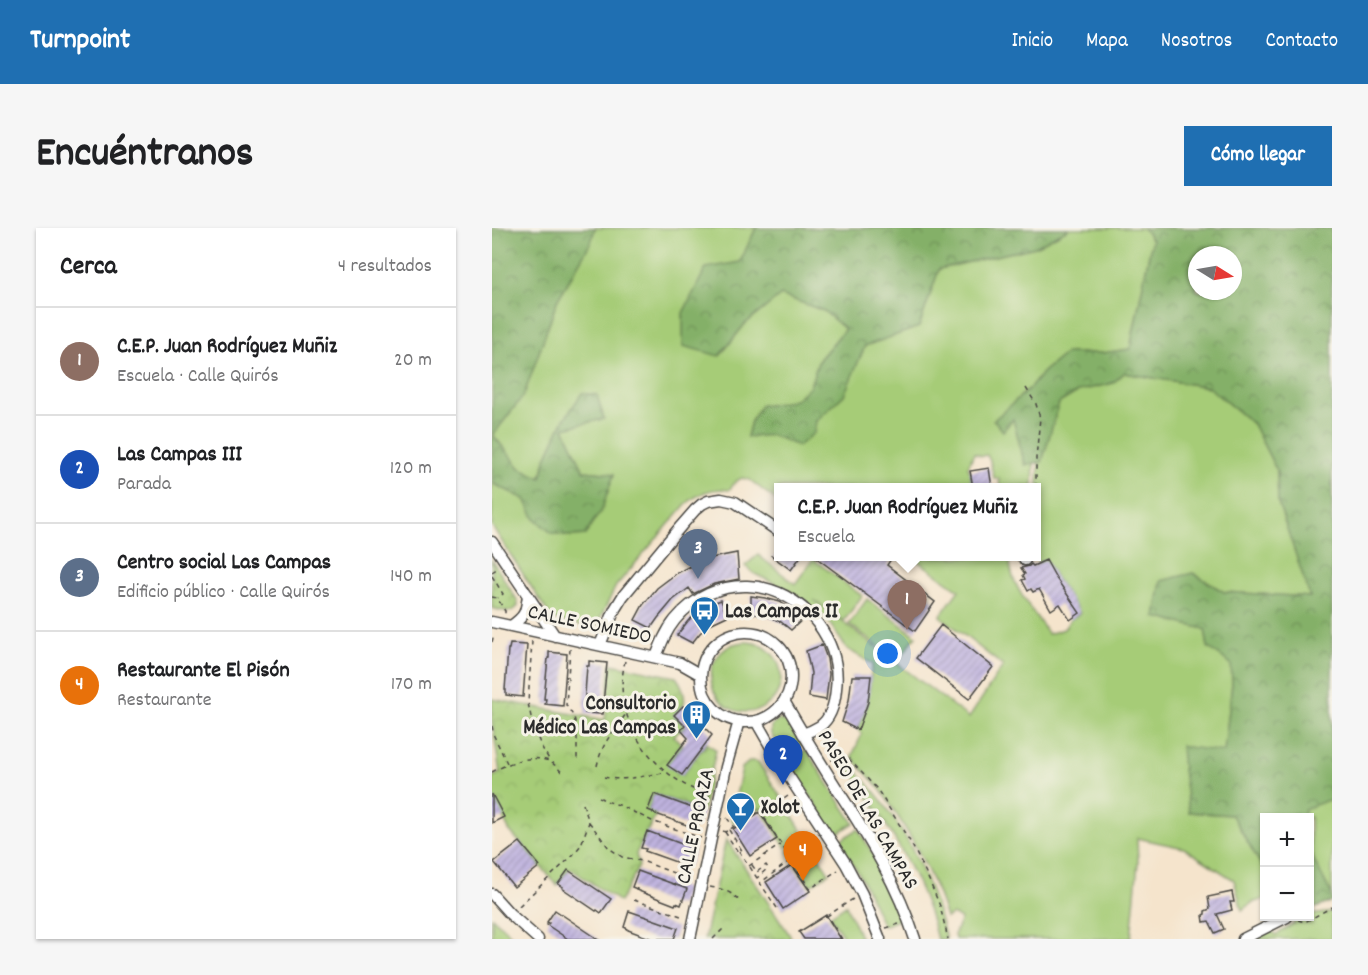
<!DOCTYPE html>
<html lang="es">
<head>
<meta charset="utf-8">
<style>
	:root { --surface:#fff; --page:#f6f6f6; --text:#202124; --muted:#757577; --line:#e0e0e0; --accent:#1f6fb2 }
	body { margin:0; font-family:Dekko,sans-serif; background:var(--page); color:var(--text) }
	.controls { position:absolute; right:18px; bottom:18px; display:grid; overflow:hidden; border-radius:0px; box-shadow:0 2px 4px #0004 }
	.controls button { width:54px; height:54px; display:grid; place-items:center; padding:0; border:0; border-bottom:2px solid var(--line); background:var(--surface); color:var(--text); font:30px sans-serif }
	.compass { position:absolute; left:696px; top:18px; width:54px; height:54px; border-radius:50%; background:var(--surface); box-shadow:0 2px 4px #0004; rotate:101deg }
	.you { position:absolute; left:396px; top:426px; width:21px; height:21px; margin:-15px; border:4px solid #fff; border-radius:50%; background:#1a73e8; box-shadow:0 0 0 9px #1a73e833 }
	.badge { display:grid; place-items:center; width:39px; height:39px; border-radius:50%; background:var(--accent); color:#fff; font-size:20px; font-weight:700 }
	.pin { position:absolute; translate:-50% -50px; filter:drop-shadow(0 2px 3px #0008) }
	.pin::after { content:''; position:absolute; top:32px; width:21px; height:18px; background:inherit; clip-path:polygon(0 0,100% 0,50% 100%) }
	.popup { position:absolute; left:282px; top:255px; width:267px; height:78px; box-sizing:border-box; display:grid; place-content:center; border-radius:0px; background:var(--surface); filter:drop-shadow(0 2px 4px #0005); font-size:20px; white-space:nowrap; color:var(--muted) }
	.popup b { font-size:22px; color:var(--text) }
	.popup::after { content:''; position:absolute; left:50%; top:100%; margin-left:-12px; border:12px solid transparent; border-top-color:var(--surface) }
	.list { margin:0; padding:0; list-style:none }
	h2 { display:flex; justify-content:space-between; align-items:center; height:78px; margin:0; padding:0 24px; font-size:26px }
	h2 small { font-size:20px; font-weight:400; color:var(--muted) }
	.list li { display:grid; grid-template-columns:39px 1fr auto; gap:18px; align-items:center; box-sizing:border-box; height:108px; padding:0 24px; border-top:2px solid var(--line) }
	.list b { display:block; font-size:22px; white-space:nowrap }
	.list p { margin:0; font-size:20px; white-space:nowrap; color:var(--muted) }
	.list em { font-size:20px; font-style:normal; color:var(--muted) }
	.map { position:relative; flex:none; width:840px; height:711px; overflow:hidden; border-radius:0px }
	header { display:flex; align-items:center; gap:36px; box-sizing:border-box; height:84px; padding:0 30px; background:var(--accent); color:#fff }
	header strong { font-size:28px }
	nav { display:flex; gap:33px; margin-inline-start:auto; font-size:21px }
	.intro { display:flex; align-items:center; justify-content:space-between; box-sizing:border-box; height:144px; padding:0 36px }
	h1 { margin:0; font-size:42px }
	.button { padding:15px 27px; border-radius:0px; background:var(--accent); color:#fff; font-size:21px; font-weight:700 }
	main { display:flex; gap:36px; padding:0 36px }
	aside { flex:1; background:var(--surface); border-radius:0px; box-shadow:0 2px 4px #0004 }
	.map>svg:first-child { display:block }
	.green { fill:#a6cc77; stroke:#687c51; stroke-width:1.5 }
	.forest { fill:url(#forest-crowns); stroke:#586e4a; stroke-width:1.5; fill-rule:evenodd }
	.park { fill:url(#park-crowns); stroke:#687c51; stroke-width:1.5 }
	.building { fill:url(#building-hatch) }
	.lines { fill:none; stroke-linecap:round; stroke-linejoin:round }
	.minor-casing { stroke:#494743; stroke-width:13 }
	.path { stroke:#494743; stroke-width:1.5; stroke-dasharray:4.5 4.5; stroke-linecap:butt }
	.minor { stroke:#fff; stroke-width:10 }
	.labels { text-anchor:middle; stroke-width:6; stroke-linejoin:round; paint-order:stroke }
	.poi-label { font-size:21px; font-weight:bold; fill:#2b2b2b; stroke:#f7f3e8; text-anchor:start }
	.street-label { font-size:21px; fill:#2b2b2b; stroke:#f7f3e8 }
</style>
</head>
<body>
<header>
<strong>Turnpoint</strong>
<nav><a>Inicio</a><a>Mapa</a><a>Nosotros</a><a>Contacto</a></nav>
</header>
<div class="intro"><h1>Encuéntranos</h1><a class="button">Cómo llegar</a></div>
<main>
<aside>
<h2>Cerca<small>4 resultados</small></h2>
<ul class="list">
<li><span class="badge" style="background:#8d6e63">1</span><div><b>C.E.P. Juan Rodríguez Muñiz</b><p>Escuela · Calle Quirós</p></div><em>20 m</em></li>
<li><span class="badge" style="background:#1a4fb4">2</span><div><b>Las Campas III</b><p>Parada</p></div><em>120 m</em></li>
<li><span class="badge" style="background:#5c6f8a">3</span><div><b>Centro social Las Campas</b><p>Edificio público · Calle Quirós</p></div><em>140 m</em></li>
<li><span class="badge" style="background:#e8710a">4</span><div><b>Restaurante El Pisón</b><p>Restaurante</p></div><em>170 m</em></li>
</ul>
</aside>
<div class="map">
<svg width="840" height="711" viewBox="0 0 840 711">
	<defs>
		<pattern id="forest-crowns" width="20" height="18" patternUnits="userSpaceOnUse" patternTransform="scale(1.5)"><rect width="20" height="18" fill="#84b068"/><path d="M2 6a3 3 0 1 1 6 0M12 15a3 3 0 1 1 6 0" fill="none" stroke="#6c8f56"/></pattern>
		<pattern id="park-crowns" width="20" height="18" patternUnits="userSpaceOnUse" patternTransform="scale(1.5)"><rect width="20" height="18" fill="#a6cc77"/><path d="M2 6a3 3 0 1 1 6 0M12 15a3 3 0 1 1 6 0" fill="none" stroke="#8faf67"/></pattern>
		<pattern id="building-hatch" width="6" height="6" patternUnits="userSpaceOnUse" patternTransform="scale(1.5)"><rect width="6" height="6" fill="#bfb3df"/><path d="M-1 1l2-2M0 6l6-6M5 7l2-2" fill="none" stroke="#9b92b5"/></pattern>
	</defs>
	<rect width="100%" height="100%" fill="#f7f3e8"/>
	<filter id="ink" filterUnits="userSpaceOnUse"><feTurbulence type="fractalNoise" baseFrequency=".0167" numOctaves="2"/><feDisplacementMap in="SourceGraphic" scale="12" xChannelSelector="R" yChannelSelector="G"/><feConvolveMatrix kernelMatrix="1 2 1 2 8 2 1 2 1" color-interpolation-filters="sRGB"/></filter>
	<filter id="wash" filterUnits="userSpaceOnUse"><feTurbulence type="fractalNoise" baseFrequency=".008" numOctaves="4" result="noise"/><feDisplacementMap in="SourceGraphic" scale="24" xChannelSelector="R" yChannelSelector="G"/><feGaussianBlur stdDeviation="1.35" result="paint"/><feColorMatrix in="noise" values="0 0 0 0 0 0 0 0 0 0 0 0 0 0 0 0 0 1.4 0 .05"/><feComposite in="paint" operator="in"/></filter>
	<g filter="url(#wash)">
		<rect width="100%" height="100%" fill="#f5e4cc"/>
		<!-- green -->
		<path class="green" d="M103,0H264L248,34L228,128L253,96L289,67L332,83L353,101L327,132L318,158L303,172L277,177H269L259,193L255,209L280,207L306,218L324,193L351,167L373,118L427,99L447,41L543,19L575,1V0H651L660,11L638,121L610,125H574L552,143L539,159L502,192L521,190L533,236L542,235L541,259H508L507,250H502L498,233L495,227L490,228L482,225L476,239L478,243L480,256L471,258V259L286,260V274L258,252L250,250L244,253L237,262C220,259 207,265 194,276L124,358L105,397L100,400L60,391L0,298V255L33,271L43,291L60,305L79,308L94,307L101,294L109,283L122,246L92,243L72,200L71,193L55,228L49,250L28,240L1,207L32,167L65,73L99,14Z
			M632,145L716,159L761,196L785,243L786,274L819,369L732,364L701,345L669,353L663,389L713,401L716,419L740,436V456L732,524L697,584L740,587L772,642V671L760,675L750,682L742,652L692,620L645,610L646,634L639,711H463L462,707L469,691L461,686L454,690C441,645 416,602 390,564C381,551 368,541 360,528L370,506L366,502L376,475L379,445L381,436L355,421L336,393L329,385L319,378L296,362L263,346L253,338L266,327L303,356L321,331L370,368L352,393L322,372L477,490L511,438L448,388L467,362L420,329H518C516,356 542,383 556,406L572,401L578,392L588,385L564,350L554,332L547,335L543,329L547,234L550,233L567,175L587,163L621,155Z
			M375,371L424,408L406,433L357,396Z
			M219 449a35 35 0 1 1 70 0a35 35 0 1 1-70 0Z
			M287,492L293,493L296,495L310,516L293,528L279,506V498Z
			M314,522L362,595L343,607L297,534Z
			M258,533H261L266,534L290,571L270,583L268,580L242,595L239,591L250,540Z
			M355,535H357C406,584 437,644 454,711H445C443,705 442,699 440,693C423,638 388,585 355,537Z
			M836,571L840,573V667L818,625V590H811L812,581Z
			M292,574L313,608L294,620L272,586Z
			M366,601L383,629L411,690L391,698L370,651L347,613Z
			M316,611L337,645L318,658L296,623Z
			M354,677L369,711H353L338,688Z
			M840,684V711H819L816,710L814,711H763L779,702L784,707L803,695L800,692L811,689L818,688V687Z
			M0,689L23,711H0Z"/>
		<!-- forest -->
		<path class="forest" d="M0,0H103L99,14L65,73L32,167L1,207L28,240L49,250L55,228L71,193L90,165L105,167L112,191L72,200L92,243L122,246L109,284L101,294L94,307L79,308L60,305L43,291L33,271L0,255Z
			M264,0H575L576,1L543,19L447,41L427,99L373,118L352,167L324,193L322,205L306,218L280,207L255,209L259,193L269,177H277L303,172L318,158L327,132L353,101L332,83L289,67L253,96L227,128L191,118V85L214,40L248,34Z
			M651,0H840V573L836,572L813,581L811,589L772,590V642L740,587L697,584L691,542L689,518L732,524L740,456L739,436L716,419L713,401L663,389L669,353L701,345L732,364L818,369L786,274L785,243L761,196L716,159L632,145L621,155L587,163L567,175L550,234L533,237L521,191L511,203L502,192L539,159L552,143L574,125H610L638,121L660,12ZM705,27H741V63H705Z
			M818,625L840,667V674L818,682Z"/>
		<!-- park -->
		<path class="park" d="M0,332L25,372L26,378C19,387 9,382 0,380Z
			M119,436L184,449C189,455 194,466 192,475C191,480 185,483 182,487L193,498L182,508L190,517L176,537L190,547L215,515L224,522L211,583L162,566L156,582L164,586L144,626L147,638L128,674L77,640L65,657L17,602L0,567V549L8,545L0,493V471L113,492Z
			M234,611L299,709L296,711H212Z"/>
		<g id="blocks">
			<!-- building -->
			<path class="building" d="M497,240L500,260H481L478,243Z
				M245,325L247,351L222,356L201,366L197,360L181,372L166,390L159,400L143,392L151,377L165,360L185,345L214,331Z
				M280,328H309L299,342Z
				M322,328H401L395,337L443,374L423,403Z
				M554,332L564,350L588,385L578,392L568,376L559,382L547,361L541,364L539,361L536,363L530,352L533,351L531,347L533,346L529,340L537,338L539,336L541,338Z
				M259,368L273,370L288,374L306,386L311,391L299,402L289,394L277,389L259,385Z
				M229,372L235,388L218,396L208,405L200,415L185,407L196,393L204,385L218,376Z
				M449,397L501,439L477,471L424,430Z
				M18,416L35,417L31,469L14,467V462H13L16,421H17Z
				M330,417L335,431L337,446L334,472L317,469L319,445L314,423Z
				M57,424L75,426L71,478L53,476L54,471H52L56,430H57Z
				M97,433L115,435L110,486L93,485L94,480H92L95,438H97Z
				M360,448H379L376,474L366,502L350,494L357,472Z
				M191,478L220,507L190,547L175,537L196,510L189,502L193,498L182,487Z
				M0,566L12,589L0,595Z
				M162,566L211,584L205,600L200,598V599L161,585V584L156,582Z
				M268,584L285,611L258,628L241,601Z
				M155,603L203,621L197,638L193,636L192,637L153,623L154,621L149,620Z
				M28,614L48,638L22,659L2,634Z
				M300,637L318,663L291,681L274,654Z
				M76,642L119,671L109,685L105,682L104,683L70,660L71,659L66,656Z
				M146,643L195,661L189,677L184,675L183,677L144,662L145,661L140,659Z
				M740,664L742,674H738L740,682L725,686L732,701L723,705L717,693L712,694L711,687L713,686V683L718,681L716,669Z
				M63,682L106,711H76L55,697L57,695L55,694Z
				M137,683L186,700L182,711H160L136,702V701L132,699Z
				M334,687L349,711H312L307,704Z"/>
		</g>
	</g>
	<g filter="url(#ink)">
		<use href="#blocks" fill-opacity="0" stroke="#494743" stroke-width="1.5"/>
		<g class="lines">
			<defs>
				<path id="minor" d="M0,314L63,408
					M530,328L533,332
					M0,394L188,435L209,447
					M19,398C33,388 34,385 36,367
					M209 449a45 45 0 1 1 90 0a45 45 0 1 1-90 0Z
					M108,417L123,381L131,368L189,298L203,282L210,276L216,273L229,271L243,274L286,303
					M164,429C169,416 174,403 183,392C222,345 289,347 326,396C340,415 347,437 344,461C343,473 339,490 328,498C323,501 317,504 311,506
					M292,473C310,504 328,534 347,564C377,610 406,658 423,711
					M264,493L288,535L354,636L370,666L388,711
					M0,666L18,686L46,711
					M198,711L234,539L247,493
					M751,711L795,689"/>
			</defs>
			<!-- minor casing -->
			<use href="#minor" class="minor-casing"/>
			<!-- path -->
			<path class="path" d="M534,160L544,176L548,190L544,230V270
				M0,344L6,340
				M0,348L11,366L6,370
				M0,369L5,370L13,383V386
				M40,413L36,475L41,498L49,518L58,533
				M0,414L2,406
				M78,421L74,477L82,489L85,502V534
				M133,433C129,450 129,468 134,484C144,521 181,558 218,567
				M0,498L2,508L15,535
				M339,532L356,530L385,561L419,615L434,645L448,678L456,711
				M105,538C110,515 120,505 134,486
				M0,544C17,535 37,526 57,533C62,535 67,542 72,546
				M112,549C134,554 152,547 173,545
				M296,568L270,586L318,661L346,642
				M107,569L114,573L127,577L160,593L209,610
				M235,590L241,598
				M97,594L117,620L130,629L150,633L200,652
				M237,602L249,621
				M231,603L233,604L268,583L269,585
				M233,604L246,624L250,621
				M247,623L257,638L288,617
				M294,623L320,606
				M260,637L265,644L274,637L276,640L265,650
				M258,639L268,655
				M218,659C231,661 241,664 249,675
				M142,672L192,689
				M27,678L80,628L89,617L97,594L91,576
				M285,680L268,655L299,632
				M806,692L813,694L840,679
				M394,700L407,696
				M221,711L233,699
				M350,711L335,688L361,671"/>
			<!-- minor -->
			<use href="#minor" class="minor"/>
		</g>
	</g>
	<!-- icons -->
	<defs>
		<symbol id="bus-pin" viewBox="-11 -11 22 30"><path d="M0 17L-7.5 6A9.5 9.5 0 1 1 7.5 6Z" fill="#1f6fb2" stroke="#f7f3e8"/><path d="M-5-6H5V4H4V6H2V4H-2V6H-4V4H-5ZM-3.5-4V0h7V-4ZM-3.5 1.2v1.5H-2V1.2ZM2 1.2v1.5H3.5V1.2Z" fill="#fff"/></symbol>
		<symbol id="building-pin" viewBox="-11 -11 22 30"><path d="M0 17L-7.5 6A9.5 9.5 0 1 1 7.5 6Z" fill="#1f6fb2" stroke="#f7f3e8"/><path d="M-4-6H4V6H1V3H-1V6H-4ZM-2.5-4.3h1.7v1.8h-1.7ZM.8-4.3h1.7v1.8H.8ZM-2.5-1h1.7V.8h-1.7ZM.8-1h1.7V.8H.8Z" fill="#fff"/></symbol>
		<symbol id="bar-pin" viewBox="-11 -11 22 30"><path d="M0 17L-7.5 6A9.5 9.5 0 1 1 7.5 6Z" fill="#1f6fb2" stroke="#f7f3e8"/><path d="M-6-5H6L.8 .8V4.5H3.5V6h-7V4.5H-.8V.8Z" fill="#fff"/></symbol>
	</defs>
	<g fill-rule="evenodd">
		<use href="#bus-pin" x="196" y="366" width="33" height="45"/>
		<use href="#building-pin" x="188" y="470" width="33" height="45"/>
		<use href="#bar-pin" x="232" y="562" width="33" height="45"/>
	</g>
	<g class="labels">
		<!-- poi labels -->
		<g class="poi-label">
			<text x="233" y="389">Las Campas II</text>
			<text x="184" y="481" text-anchor="end">Consultorio<tspan x="184" dy="24">Médico Las Campas</tspan></text>
			<text x="269" y="585">Xolot</text>
		</g>
		<!-- street labels -->
		<g class="street-label">
			<text transform="translate(98 395) rotate(12)" y="7">CALLE SOMIEDO</text>
			<text transform="translate(377 581) rotate(60)" y="7">PASEO DE LAS CAMPAS</text>
			<text transform="translate(202 598) rotate(-78)" y="7">CALLE PROAZA</text>
		</g>
	</g>
</svg>
<div class="controls">
<button>+</button>
<button>−</button>
</div>
<svg class="compass" viewBox="-18 -18 36 36"><path d="M0-13l5 13h-10z" fill="#e53935"/><path d="M0 13l5-13h-10z" fill="#757577"/></svg>
<div class="you"></div>
<div class="pin badge" style="left:415px;top:402px;background:#8d6e63">1</div>
<div class="popup"><b>C.E.P. Juan Rodríguez Muñiz</b>Escuela</div>
<div class="pin badge" style="left:291px;top:557px;background:#1a4fb4">2</div>
<div class="pin badge" style="left:206px;top:351px;background:#5c6f8a">3</div>
<div class="pin badge" style="left:311px;top:653px;background:#e8710a">4</div>
</div>
</main>
</body>
</html>
